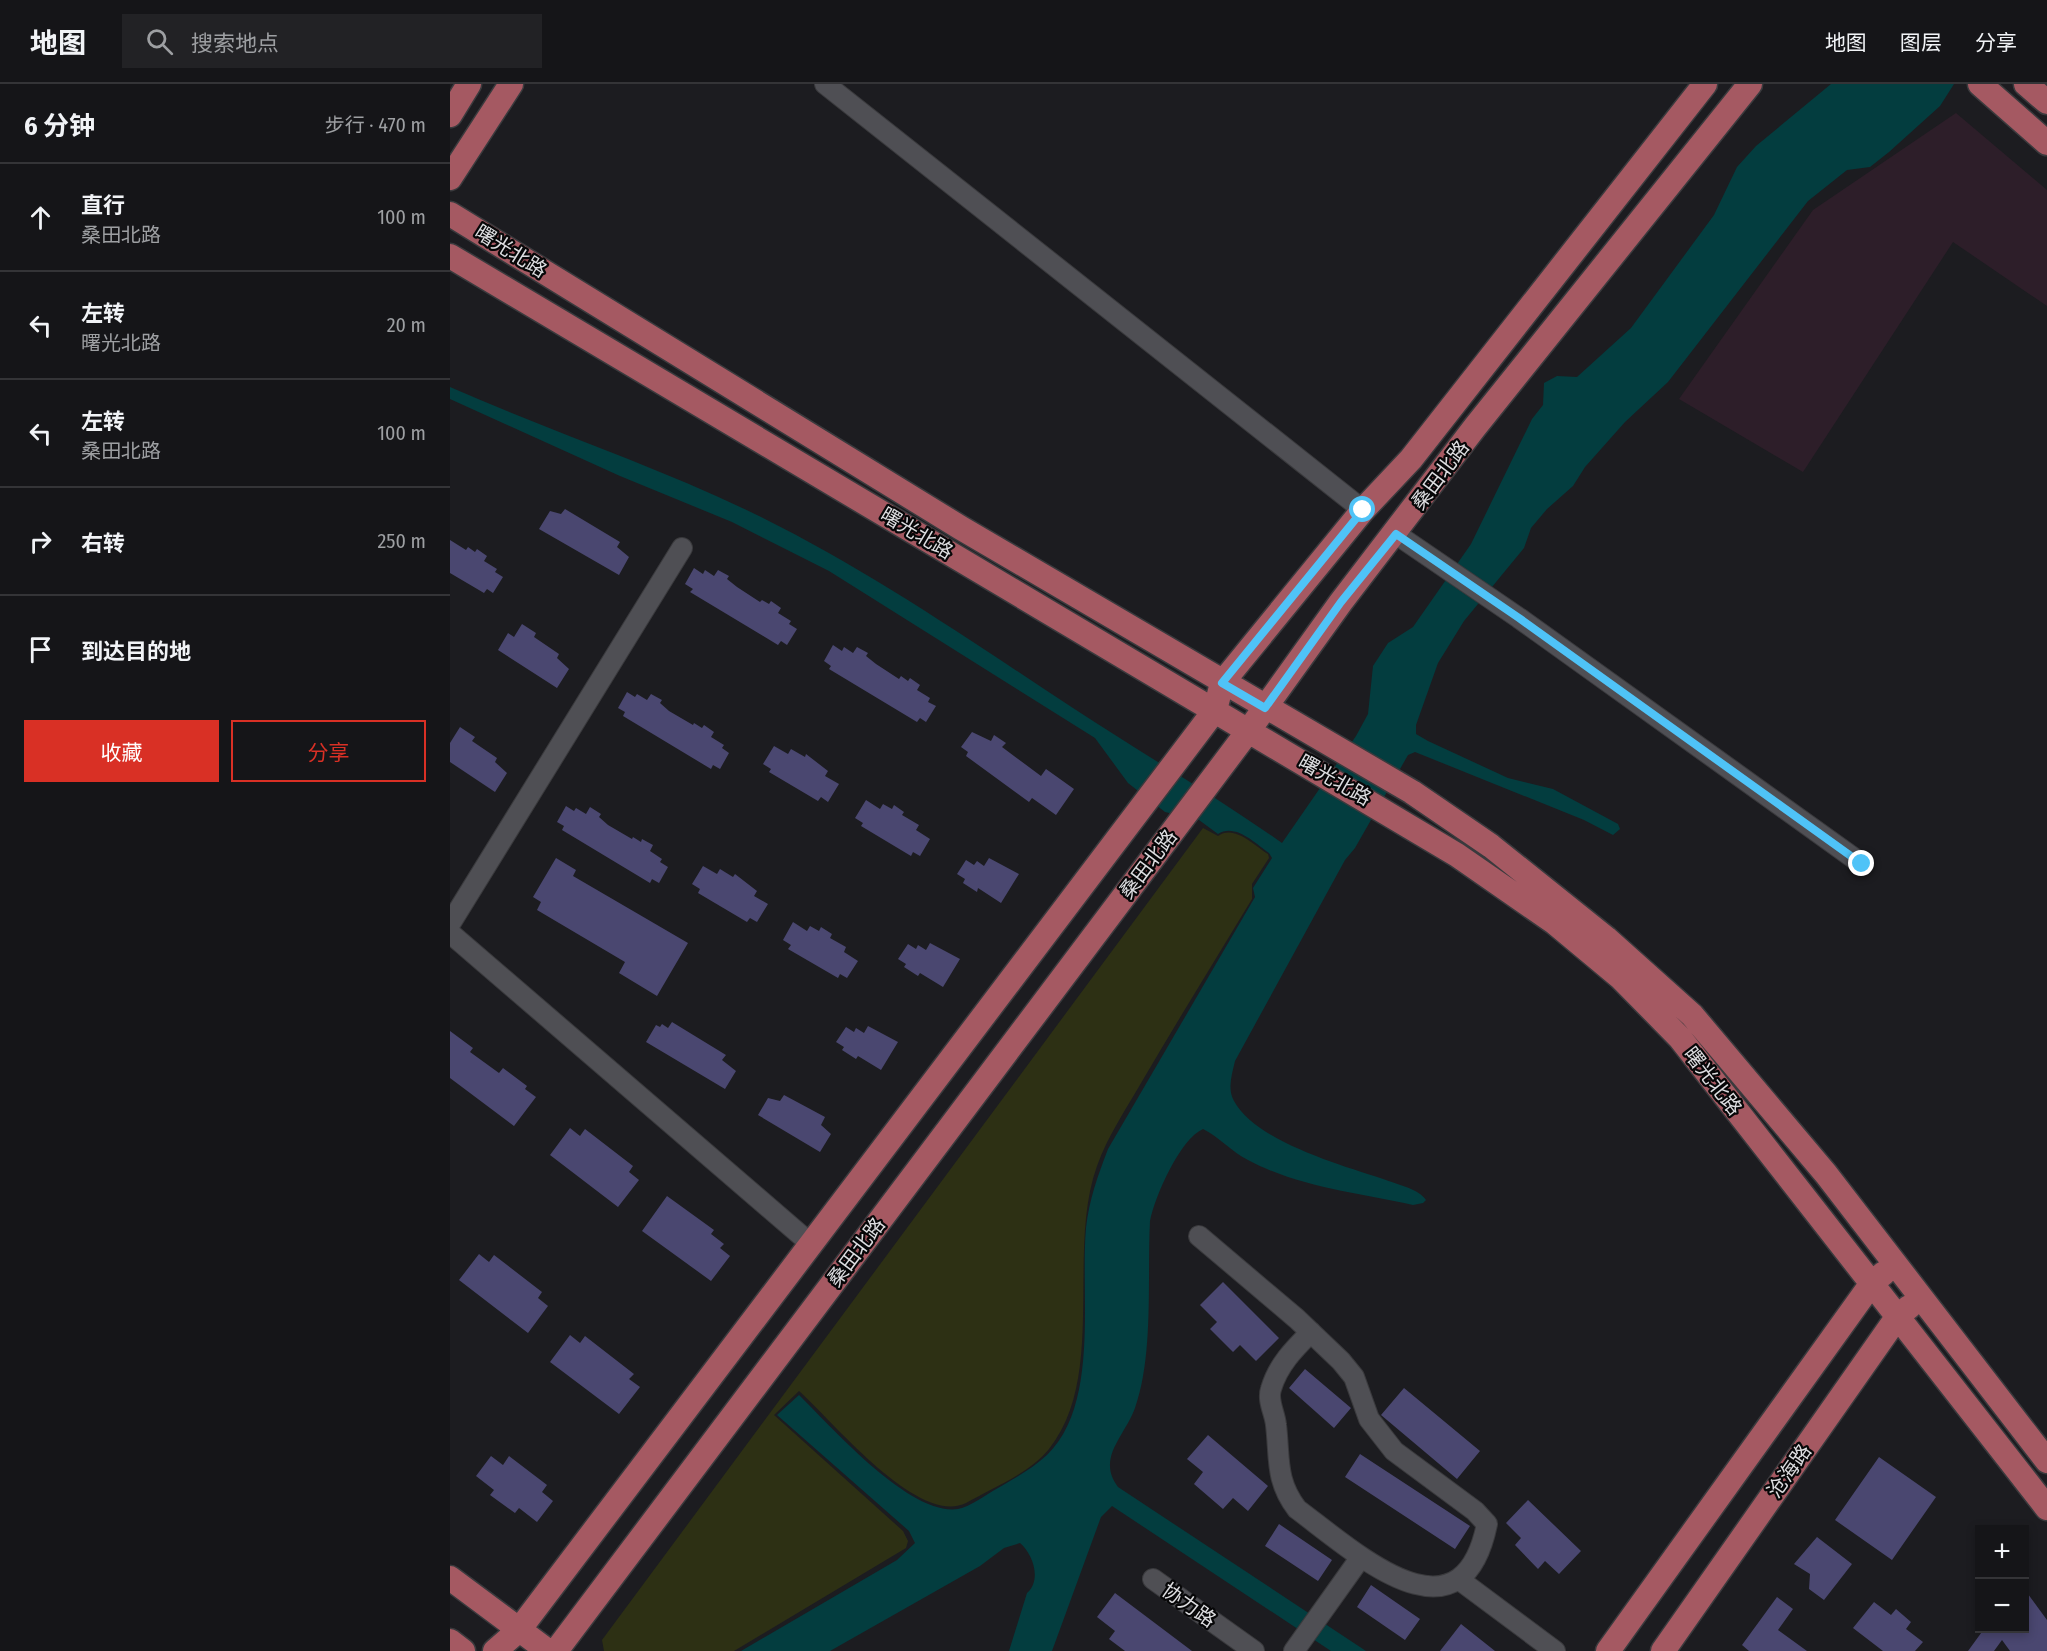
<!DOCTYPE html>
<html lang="zh">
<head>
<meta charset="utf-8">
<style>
	:root { --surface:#151518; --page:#222225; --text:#f1f3f6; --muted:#9d9fa2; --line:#343437; --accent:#d93025 }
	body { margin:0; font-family:"Fira Sans Condensed","Noto Sans SC",sans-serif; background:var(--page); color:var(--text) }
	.controls { position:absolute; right:18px; bottom:18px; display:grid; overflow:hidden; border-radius:0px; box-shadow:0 3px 9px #0003 }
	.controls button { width:54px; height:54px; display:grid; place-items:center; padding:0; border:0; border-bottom:2px solid var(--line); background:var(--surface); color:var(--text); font:30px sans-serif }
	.stop { position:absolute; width:18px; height:18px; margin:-14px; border:4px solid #4fc3f7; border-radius:50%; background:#fff }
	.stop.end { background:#4fc3f7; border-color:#fff; box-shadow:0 2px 6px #0008 }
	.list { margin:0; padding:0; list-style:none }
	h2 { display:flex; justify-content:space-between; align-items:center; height:78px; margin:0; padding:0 24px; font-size:26px }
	h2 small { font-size:20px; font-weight:400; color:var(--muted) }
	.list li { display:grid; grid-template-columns:39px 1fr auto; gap:18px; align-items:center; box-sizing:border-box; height:108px; padding:0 24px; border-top:2px solid var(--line) }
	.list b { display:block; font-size:22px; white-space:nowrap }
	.list p { margin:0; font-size:20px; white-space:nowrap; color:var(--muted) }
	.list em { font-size:20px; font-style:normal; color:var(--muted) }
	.actions { display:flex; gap:12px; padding:18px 24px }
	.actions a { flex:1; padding:14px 0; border:2px solid var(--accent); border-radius:0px; text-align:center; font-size:21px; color:var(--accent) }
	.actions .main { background:var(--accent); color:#fff }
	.icon { flex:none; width:33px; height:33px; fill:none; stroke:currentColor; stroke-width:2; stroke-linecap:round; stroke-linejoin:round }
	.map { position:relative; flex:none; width:1597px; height:1567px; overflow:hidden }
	header { display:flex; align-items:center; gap:36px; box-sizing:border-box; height:84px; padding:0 30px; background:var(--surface); border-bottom:2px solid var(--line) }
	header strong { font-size:28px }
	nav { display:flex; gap:33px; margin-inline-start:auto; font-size:21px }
	.search { width:420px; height:54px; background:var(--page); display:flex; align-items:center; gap:15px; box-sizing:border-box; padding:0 21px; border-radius:0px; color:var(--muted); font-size:22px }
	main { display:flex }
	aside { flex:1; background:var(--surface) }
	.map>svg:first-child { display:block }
	.industrial { fill:#2d1e29 }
	.green { fill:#2d3014 }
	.water { fill:#033d3f }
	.building { fill:#4a4770 }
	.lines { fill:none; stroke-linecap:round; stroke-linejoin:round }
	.minor-casing { stroke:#3a3a3d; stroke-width:22 }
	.major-casing { stroke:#3a3a3d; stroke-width:27 }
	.minor { stroke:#4f4f54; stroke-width:20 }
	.major { stroke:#a55962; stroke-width:24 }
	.route { stroke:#4fc3f7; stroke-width:8 }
	.labels { text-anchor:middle; stroke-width:4.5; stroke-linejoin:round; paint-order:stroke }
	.street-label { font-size:20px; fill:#dddde0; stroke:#070708 }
</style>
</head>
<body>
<header>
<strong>地图</strong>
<div class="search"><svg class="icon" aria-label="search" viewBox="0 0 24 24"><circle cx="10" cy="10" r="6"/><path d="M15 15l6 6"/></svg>搜索地点</div>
<nav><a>地图</a><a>图层</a><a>分享</a></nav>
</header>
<main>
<aside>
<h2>6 分钟<small>步行 · 470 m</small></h2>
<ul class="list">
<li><svg class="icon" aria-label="ahead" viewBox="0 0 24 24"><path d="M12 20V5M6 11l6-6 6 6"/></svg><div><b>直行</b><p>桑田北路</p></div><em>100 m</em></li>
<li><svg class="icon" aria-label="left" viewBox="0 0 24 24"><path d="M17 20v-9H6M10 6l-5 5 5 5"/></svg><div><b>左转</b><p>曙光北路</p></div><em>20 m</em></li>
<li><svg class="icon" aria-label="left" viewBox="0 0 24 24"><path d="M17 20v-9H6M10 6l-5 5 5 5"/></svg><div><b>左转</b><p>桑田北路</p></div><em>100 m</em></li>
<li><svg class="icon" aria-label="right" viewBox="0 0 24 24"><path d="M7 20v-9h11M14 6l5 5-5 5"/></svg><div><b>右转</b></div><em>250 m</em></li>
<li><svg class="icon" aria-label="arrive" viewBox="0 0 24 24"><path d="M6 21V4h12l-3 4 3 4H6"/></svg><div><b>到达目的地</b></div></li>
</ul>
<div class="actions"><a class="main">收藏</a><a>分享</a></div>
</aside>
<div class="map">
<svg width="1597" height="1567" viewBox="0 0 1597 1567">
	<rect width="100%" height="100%" fill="#1c1c20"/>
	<!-- industrial -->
	<path class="industrial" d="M1506,29L1597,106V222L1503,158L1353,388L1229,315L1363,126Z"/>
	<!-- green -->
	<path class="green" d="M753,744L768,752C784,740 804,761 818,770L819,774L802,800V815C766,875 729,934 694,994C678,1022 658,1051 647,1082C616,1168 657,1292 599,1365C580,1389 542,1404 516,1419C468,1443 381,1335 349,1307L324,1331L453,1447L458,1457L456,1464L284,1567H154L152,1556Z"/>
	<!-- water -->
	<path class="water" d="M1381,0H1504L1490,22L1439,68L1420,83L1397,86L1358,117L1218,298L1175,338L1135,383L1123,402L1097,425L1081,444L1074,464L1014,537L988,579L966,641V650L978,657L1058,694L1103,705L1168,740L1170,745L1163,751L1134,736L965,668L958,671L905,764L895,776L785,977C782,990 777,1005 784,1017C806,1058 894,1082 936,1096C949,1101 969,1105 976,1116L973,1119L963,1121C909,1109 848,1103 798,1076C782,1068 769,1053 753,1045C730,1055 705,1112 700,1137C697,1194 704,1271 685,1324C675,1352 646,1374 668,1403L916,1567H881L662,1422L651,1433L602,1567H559L577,1509C592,1496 583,1470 570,1459L554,1464L530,1482L380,1567H291L447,1476L465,1459L459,1447L327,1331L349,1311C381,1342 459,1432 508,1425C520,1423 537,1410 548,1404C564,1395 583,1384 597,1371C650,1320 630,1210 636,1144C639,1116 648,1091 658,1065L805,813L803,804L822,774L819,769C805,759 785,739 768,750L749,736L715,728L678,699L645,654L379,487L282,438L170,392L0,315V303C102,348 209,383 309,432C419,486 521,557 623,624C693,670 764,711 832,759L906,652L918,630L923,582L938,559L963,543L1021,460L1082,335L1093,321L1094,299L1107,292L1127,293L1181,244L1264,131L1287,83L1306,62Z"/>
	<!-- building -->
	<path class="building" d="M115,425L170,458L167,463L179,473L169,491L89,445L100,427L111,430Z
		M0,456L16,466L18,463L25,468L27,465L37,472L34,477L47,485L45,488L53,493L43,509L37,505L34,509L0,489Z
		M244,484L253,490L255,486L264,492L268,486L279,492L277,495L287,503L310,518L312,516L319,520L321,517L331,524L328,529L341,537L339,540L347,545L337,561L331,557L328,561L240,508L243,505L235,500Z
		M72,540L86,549L84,553L109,570L107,574L119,585L107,604L48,566L58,549L64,553Z
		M383,561L392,567L394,563L403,569L407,563L418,569L416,572L426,580L449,595L451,592L458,597L460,594L470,601L467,606L480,614L478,618L486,622L476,638L470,634L467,638L379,585L381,582L374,577Z
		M177,608L185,613L187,610L197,616L201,610L212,616L210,619L219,627L243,641L244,639L252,644L254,641L264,648L261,653L274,661L272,664L279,669L270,685L263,681L261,685L173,632L175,628L168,624Z
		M10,643L25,653L22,657L47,674L45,678L57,689L45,708L0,678V659Z
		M522,648L541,657L544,651L556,659L552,663L591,692L596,685L624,705L606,731L582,714L579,718L516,672L518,668L511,663Z
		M324,662L338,670L341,665L355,673L356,670L378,687L375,692L389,700L378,718L371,713L368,717L319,688L321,685L313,680Z
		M416,716L430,725L433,720L442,725L444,721L454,728L452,731L469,741L466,746L480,755L470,772L463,768L461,772L411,742L413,739L405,734Z
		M116,722L124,727L126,724L136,730L140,723L151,730L149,733L158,741L182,755L183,753L191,758L192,755L203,761L200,767L212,775L210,778L218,783L209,799L202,795L200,799L112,746L114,742L107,738Z
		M106,774L126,786L123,792L238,859L207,912L169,889L175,878L87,826L91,818L83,813Z
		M539,774L569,790L551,819L528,804L527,808L513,799L515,795L507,790L516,776L524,781L527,777L534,782Z
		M253,782L267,790L270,785L283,793L285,790L307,807L304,812L318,820L307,838L300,834L297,838L248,809L250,805L242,800Z
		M343,838L357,847L360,842L369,847L371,843L382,850L380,854L396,863L394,868L408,877L397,894L390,890L388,894L338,865L341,861L333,856Z
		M480,859L510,875L493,903L470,889L468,892L454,883L456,880L448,875L458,860L466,865L468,861L476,866Z
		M222,938L276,971L272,976L286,987L275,1005L196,958L206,941L210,943L212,940L218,944Z
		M418,942L448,958L431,986L408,972L406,975L392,966L394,963L386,958L396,943L404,948L406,944L414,949Z
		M0,947L23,964L20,968L49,989L53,984L77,1002L75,1005L86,1013L64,1042L0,994Z
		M334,1011L375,1033L371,1041L381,1050L370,1068L308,1031L318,1014L330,1017Z
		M120,1044L130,1052L135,1045L183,1082L179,1088L189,1096L168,1123L100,1071Z
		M217,1112L264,1146L261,1150L274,1160L270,1164L280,1172L261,1197L192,1147Z
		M29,1170L39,1178L44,1171L92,1208L88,1214L98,1222L78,1249L9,1196Z
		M773,1198L829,1254L806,1277L790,1261L783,1268L760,1245L767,1238L750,1221Z
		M120,1251L130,1259L135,1252L184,1290L179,1295L190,1303L169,1330L100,1278Z
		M855,1285L901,1324L884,1344L839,1304Z
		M954,1304L1030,1367L1007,1395L931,1331Z
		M758,1351L818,1402L798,1427L783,1414L773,1425L744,1400L753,1388L737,1375Z
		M910,1370L1020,1442L1005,1465L895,1393Z
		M41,1372L53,1381L59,1372L97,1401L92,1408L103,1417L87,1438L69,1424L65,1429L40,1411L44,1406L26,1392Z
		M1429,1373L1486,1413L1442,1476L1385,1436Z
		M1078,1416L1131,1467L1109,1490L1095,1477L1088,1485L1065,1461L1071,1454L1056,1439Z
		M829,1440L882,1476L868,1497L815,1462Z
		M1367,1453L1402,1480L1374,1516L1359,1505L1360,1490L1344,1480Z
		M921,1501L970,1535L955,1556L907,1523Z
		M1575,1506L1597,1536V1567H1560L1552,1556L1544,1567H1518L1534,1545H1575Z
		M665,1509L742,1567H675L659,1555L665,1547L647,1533Z
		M1327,1513L1343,1525L1328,1546L1357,1567H1299L1292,1561Z
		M1424,1518L1441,1531L1446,1525L1461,1538L1456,1545L1473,1558L1465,1567H1433L1403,1544Z
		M1011,1540L1045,1567H990Z"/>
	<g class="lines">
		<defs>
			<path id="minor" d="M375,0L913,426
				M946,450L1069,534L1412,780
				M0,840L232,464
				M0,849L361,1160
				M749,1152L847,1235L891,1277L904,1293L919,1335L944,1367L1025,1427L1037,1440C1011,1567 905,1468 847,1425C825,1396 830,1374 826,1341C825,1329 817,1317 821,1305C828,1281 844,1265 861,1248
				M703,1495L804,1567
				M1011,1497L1105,1567
				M844,1567L911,1473"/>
			<path id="major" d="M1530,0L1597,59
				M1576,0L1597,18
				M0,31L19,0
				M0,94L61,0
				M0,130L511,444L962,708L1041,762L1156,854L1242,931L1376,1090L1597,1377
				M0,172L1007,771L1105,839L1171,894L1230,954L1597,1424
				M0,1494L98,1567
				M0,1557L13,1567
				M45,1567L69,1546L765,626L772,599L913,426L961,375L1255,0
				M106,1567L799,646L891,518L1025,343L1300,0
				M1158,1567L1422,1199L1434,1189
				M1213,1567L1448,1232L1459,1223"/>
		</defs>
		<!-- minor casing -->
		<use href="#minor" class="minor-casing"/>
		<!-- major casing -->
		<use href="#major" class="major-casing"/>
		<!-- minor -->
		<use href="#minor" class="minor"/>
		<!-- major -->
		<use href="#major" class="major"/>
	</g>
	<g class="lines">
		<!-- route -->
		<path class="route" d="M913,426L772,599L815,624L891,518L946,450L1069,534L1412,780"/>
	</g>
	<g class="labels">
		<!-- street labels -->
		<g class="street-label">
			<text transform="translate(61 167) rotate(32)" y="7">曙光北路</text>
			<text transform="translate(990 391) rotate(-53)" y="7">桑田北路</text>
			<text transform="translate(467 449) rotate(31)" y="7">曙光北路</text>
			<text transform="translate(885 696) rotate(30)" y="7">曙光北路</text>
			<text transform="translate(698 780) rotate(-53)" y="7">桑田北路</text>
			<text transform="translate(1263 997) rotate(52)" y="7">曙光北路</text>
			<text transform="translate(406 1168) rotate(-53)" y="7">桑田北路</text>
			<text transform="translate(1339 1387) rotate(-55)" y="7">沧海路</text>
			<text transform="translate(739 1521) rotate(35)" y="7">协力路</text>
		</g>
	</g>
</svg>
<div class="controls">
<button>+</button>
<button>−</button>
</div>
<div class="stop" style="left:913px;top:426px"></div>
<div class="stop end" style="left:1412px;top:780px"></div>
</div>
</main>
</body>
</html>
